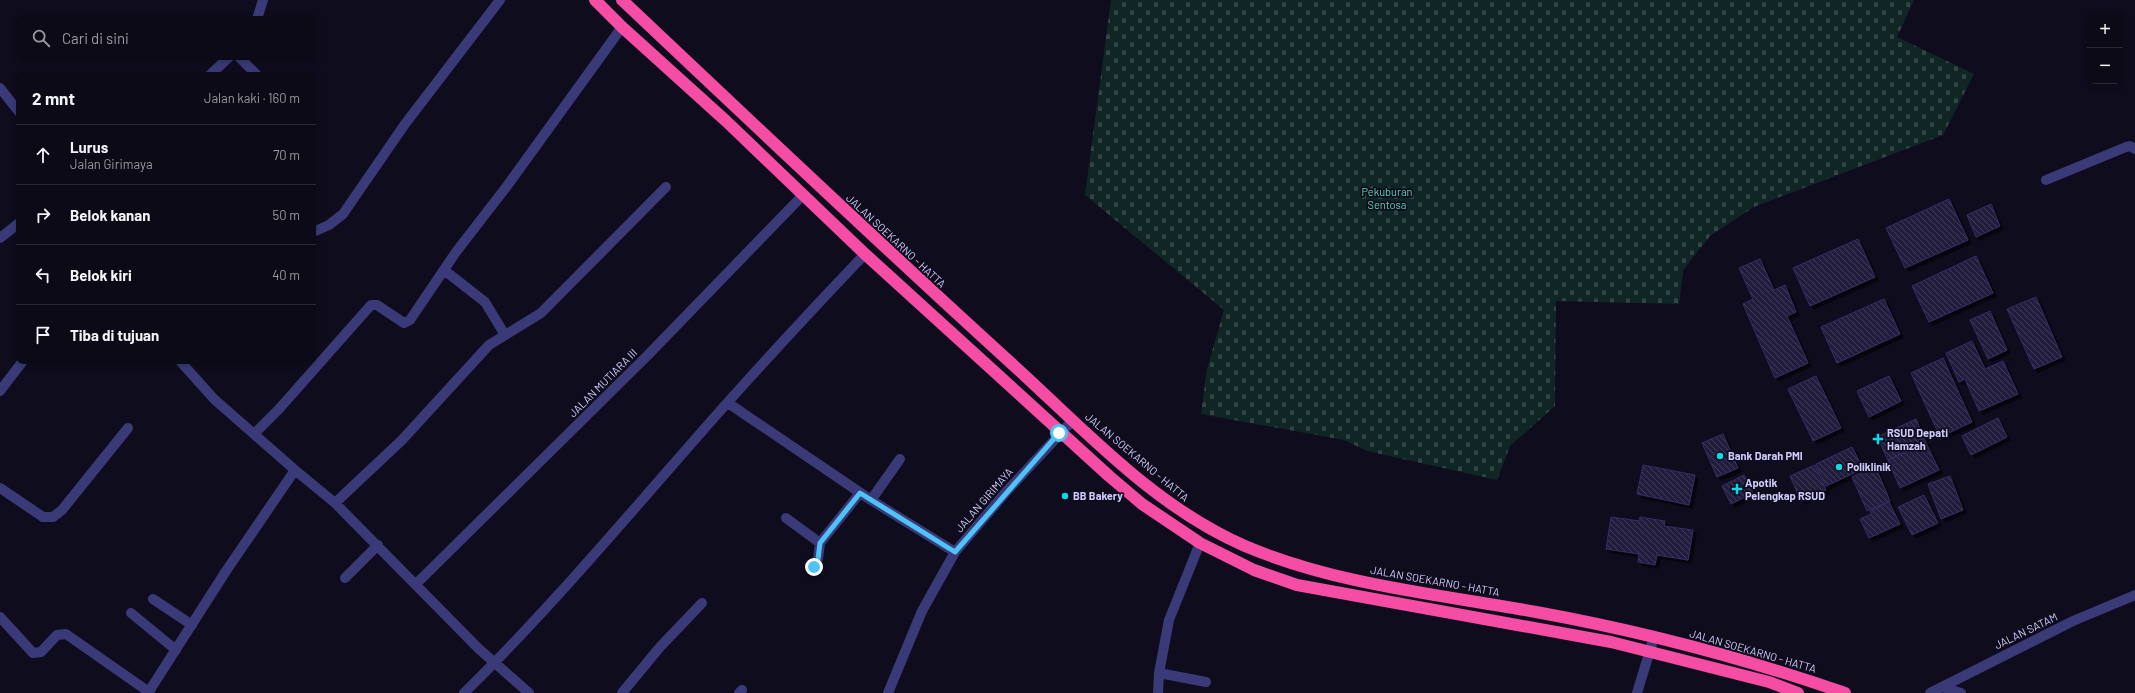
<!DOCTYPE html>
<html lang="id">
<head>
<meta charset="utf-8">
<style>
	:root { --surface:#0b0a16; --page:#191823; --text:#f1f3f6; --muted:#9a9aa1; --line:#2b2b35 }
	body { margin:0; font-family:Barlow,sans-serif; background:var(--page); color:var(--text) }
	.controls { position:absolute; right:12px; top:12px; display:grid; overflow:hidden; border-radius:8px; box-shadow:0 2px 6px #0003 }
	.controls button { width:36px; height:36px; display:grid; place-items:center; padding:0; border:0; border-bottom:1px solid var(--line); background:var(--surface); color:var(--text); font:20px sans-serif }
	.stop { position:absolute; width:12px; height:12px; margin:-9px; border:3px solid #4fc3f7; border-radius:50%; background:#fff }
	.stop.end { background:#4fc3f7; border-color:#fff; box-shadow:0 1px 4px #0008 }
	.list { margin:0; padding:0; list-style:none }
	h2 { display:flex; justify-content:space-between; align-items:center; height:52px; margin:0; padding:0 16px; font-size:17px }
	h2 small { font-size:13px; font-weight:400; color:var(--muted) }
	.list li { display:grid; grid-template-columns:26px 1fr auto; gap:12px; align-items:center; box-sizing:border-box; height:60px; padding:0 16px; border-top:1px solid var(--line) }
	.list b { display:block; font-size:15px; white-space:nowrap }
	.list p { margin:0; font-size:13px; white-space:nowrap; color:var(--muted) }
	.list em { font-size:13px; font-style:normal; color:var(--muted) }
	.icon { flex:none; width:22px; height:22px; fill:none; stroke:currentColor; stroke-width:2; stroke-linecap:round; stroke-linejoin:round }
	.map { position:relative; flex:none; width:2135px; height:693px; overflow:hidden }
	.search { position:absolute; background:var(--surface); box-shadow:0 2px 6px #0003; left:16px; top:16px; width:300px; height:44px; display:flex; align-items:center; gap:10px; box-sizing:border-box; padding:0 14px; border-radius:8px; color:var(--muted); font-size:15px }
	.panel { position:absolute; background:var(--surface); box-shadow:0 2px 6px #0003; left:16px; top:72px; width:300px; height:292px; border-radius:8px }
	.map>svg:first-child { display:block }
	.cemetery { fill:url(#cemetery-stones) }
	.building { fill:url(#building-back-hatch); stroke:#362d67; filter:url(#shadow) }
	.lines { fill:none; stroke-linecap:round; stroke-linejoin:round }
	.street { stroke:#3a3a79; stroke-width:10 }
	.highway { stroke:#f54da4; stroke-width:12 }
	.route { stroke:#4fc3f7; stroke-width:5 }
	.poi-dot { fill:#0cd9e7; stroke:#0f0d1d; stroke-width:1.5 }
	.labels { text-anchor:middle; stroke-width:3.5; stroke-linejoin:round; paint-order:stroke }
	.park-label { font-size:11px; fill:#5cd7b4; stroke:#0f0d1d }
	.street-label { font-size:11px; fill:#cfcbfc; stroke:#0f0d1d }
	.poi-label { font-size:11px; font-weight:bold; fill:#cfcbfc; stroke:#0f0d1d; text-anchor:start }
</style>
</head>
<body>
<div class="map">
<svg width="2135" height="693" viewBox="0 0 2135 693">
	<defs>
		<pattern id="cemetery-stones" width="16" height="16" patternUnits="userSpaceOnUse"><rect width="16" height="16" fill="#102625"/><path d="M2 7V4a2 2 0 0 1 4 0v3zM10 15v-3a2 2 0 0 1 4 0v3z" fill="#324446"/></pattern>
		<pattern id="building-back-hatch" width="6" height="6" patternUnits="userSpaceOnUse"><rect width="6" height="6" fill="#201a3c"/><path d="M-1 5l2 2M0 0l6 6M5-1l2 2" fill="none" stroke="#3f3a59"/></pattern>
		<filter id="shadow"><feDropShadow dx="3.5" dy="3.5" stdDeviation="0" flood-color="#0009"/></filter>
	</defs>
	<rect width="100%" height="100%" fill="#0f0d1d"/>
	<!-- cemetery -->
	<path class="cemetery" d="M1111,0H1914L1897,37L1974,74L1943,135L1754,207L1710,236L1683,270L1679,304L1556,301L1555,406L1510,446L1497,480L1367,451L1344,440L1201,414L1207,369L1224,310L1085,195Z"/>
	<!-- building -->
	<path class="building" d="M1949,199L1968,240L1905,268L1886,228Z
		M1991,204L2000,226L1976,237L1967,215Z
		M1858,239L1875,277L1810,306L1793,268Z
		M1976,256L1993,293L1929,322L1912,286Z
		M1760,259L1774,290L1785,285L1796,312L1787,316L1808,363L1775,378L1743,304L1753,299L1739,268Z
		M2036,297L2062,357L2034,369L2007,309Z
		M1884,299L1900,334L1837,363L1821,327Z
		M1990,311L2007,350L1988,359L1970,320Z
		M1972,341L1985,369L2003,361L2018,394L1979,411L1965,379L1959,382L1946,353Z
		M1943,358L1972,422L1940,437L1911,373Z
		M1816,376L1841,428L1813,441L1788,389Z
		M1889,376L1901,401L1869,417L1857,391Z
		M1998,418L2007,437L1971,455L1962,436Z
		M1916,419L1926,443L1888,460L1877,437Z
		M1723,434L1738,468L1717,477L1702,443Z
		M1926,443L1939,470L1900,488L1888,460Z
		M1852,447L1863,469L1826,486L1816,464Z
		M1643,465L1695,475L1689,505L1637,494Z
		M1815,465L1826,490L1801,501L1790,476Z
		M1875,466L1890,501L1867,511L1852,477Z
		M1744,475L1753,493L1731,504L1722,486Z
		M1950,476L1963,510L1941,519L1928,484Z
		M1924,495L1938,523L1912,535L1898,507Z
		M1889,502L1900,524L1869,538L1860,519L1871,514L1870,511Z
		M1611,517L1639,521L1640,517L1665,521L1664,526L1693,530L1688,560L1657,555L1655,565L1638,562L1639,554L1606,549Z"/>
	<g class="lines">
		<!-- street -->
		<path class="street" d="M257,19L263,0
			M239,57L257,75
			M210,75L229,57
			M0,88L19,112
			M2046,180L2126,147L2130,146L2135,149
			M313,232L329,225L343,214L405,124L500,0
			M0,238L19,223
			M444,270L485,302L505,335
			M180,361L214,399L295,470L335,503L479,649L529,693
			M0,391L23,361
			M728,403L871,500L955,552
			M254,434L279,409L371,305H377L404,323L410,320L456,252L507,186L622,27
			M0,488L43,517H53L62,510L128,428
			M871,500L900,459
			M335,503L402,440L489,345L541,313L666,187
			M786,518L820,543
			M814,567L818,559L820,543L860,493
			M345,578L378,545
			M416,584L647,356L803,195
			M153,599L192,625
			M131,613L176,650
			M0,617L33,653L41,652L57,635L66,634L149,692
			M1159,673L1206,682
			M1942,687L1961,693
			M148,693L226,571L295,470
			M464,693C542,617 612,534 684,452C743,384 803,319 865,254
			M622,693L660,647L702,603
			M739,693L742,690
			M888,693L922,611L955,552L1006,492L1073,420
			M1158,693L1159,673L1169,620L1200,543
			M1637,693L1654,637
			M1930,693L2073,621L2135,595"/>
		<!-- highway -->
		<path class="highway" d="M595,0L622,27L726,121L865,254L1109,476L1142,504L1200,543L1254,570L1297,585L1611,642L1769,682L1798,693
			M622,0C751,122 880,244 1011,363C1084,429 1153,506 1245,546C1337,585 1438,594 1536,612C1641,631 1744,658 1845,693"/>
	</g>
	<g class="lines">
		<!-- route -->
		<path class="route" d="M814,567L818,559L820,543L860,493L955,552L1059,433"/>
	</g>
	<!-- markers -->
	<g class="poi-dot">
		<path d="M1876 433h4v4h4v4h-4v4h-4v-4h-4v-4h4z"/>
		<circle cx="1720" cy="456" r="4"/>
		<circle cx="1839" cy="467" r="4"/>
		<path d="M1735 483h4v4h4v4h-4v4h-4v-4h-4v-4h4z"/>
		<circle cx="1065" cy="496" r="4"/>
	</g>
	<g class="labels">
		<!-- park labels -->
		<g class="park-label">
			<text x="1387" y="196">Pekuburan<tspan x="1387" dy="13">Sentosa</tspan></text>
		</g>
		<!-- street labels -->
		<g class="street-label">
			<text transform="translate(896 241) rotate(43)" y="4">JALAN SOEKARNO - HATTA</text>
			<text transform="translate(603 383) rotate(-45)" y="4">JALAN MUTIARA III</text>
			<text transform="translate(1137 457) rotate(40)" y="4">JALAN SOEKARNO - HATTA</text>
			<text transform="translate(984 500) rotate(-49)" y="4">JALAN GIRIMAYA</text>
			<text transform="translate(1435 581) rotate(10)" y="4">JALAN SOEKARNO - HATTA</text>
			<text transform="translate(2026 631) rotate(-26)" y="4">JALAN SATAM</text>
			<text transform="translate(1753 651) rotate(16)" y="4">JALAN SOEKARNO - HATTA</text>
		</g>
		<!-- poi labels -->
		<g class="poi-label">
			<text x="1887" y="437">RSUD Depati<tspan x="1887" dy="13">Hamzah</tspan></text>
			<text x="1728" y="460">Bank Darah PMI</text>
			<text x="1847" y="471">Poliklinik</text>
			<text x="1745" y="487">Apotik<tspan x="1745" dy="13">Pelengkap RSUD</tspan></text>
			<text x="1073" y="500">BB Bakery</text>
		</g>
	</g>
</svg>
<div class="controls">
<button>+</button>
<button>−</button>
</div>
<div class="stop" style="left:1059px;top:433px"></div>
<div class="stop end" style="left:814px;top:567px"></div>
<div class="search"><svg class="icon" aria-label="search" viewBox="0 0 24 24"><circle cx="10" cy="10" r="6"/><path d="M15 15l6 6"/></svg>Cari di sini</div>
<section class="panel">
<h2>2 mnt<small>Jalan kaki · 160 m</small></h2>
<ul class="list">
<li><svg class="icon" aria-label="ahead" viewBox="0 0 24 24"><path d="M12 20V5M6 11l6-6 6 6"/></svg><div><b>Lurus</b><p>Jalan Girimaya</p></div><em>70 m</em></li>
<li><svg class="icon" aria-label="right" viewBox="0 0 24 24"><path d="M7 20v-9h11M14 6l5 5-5 5"/></svg><div><b>Belok kanan</b></div><em>50 m</em></li>
<li><svg class="icon" aria-label="left" viewBox="0 0 24 24"><path d="M17 20v-9H6M10 6l-5 5 5 5"/></svg><div><b>Belok kiri</b></div><em>40 m</em></li>
<li><svg class="icon" aria-label="arrive" viewBox="0 0 24 24"><path d="M6 21V4h12l-3 4 3 4H6"/></svg><div><b>Tiba di tujuan</b></div></li>
</ul>
</section>
</div>
</body>
</html>
